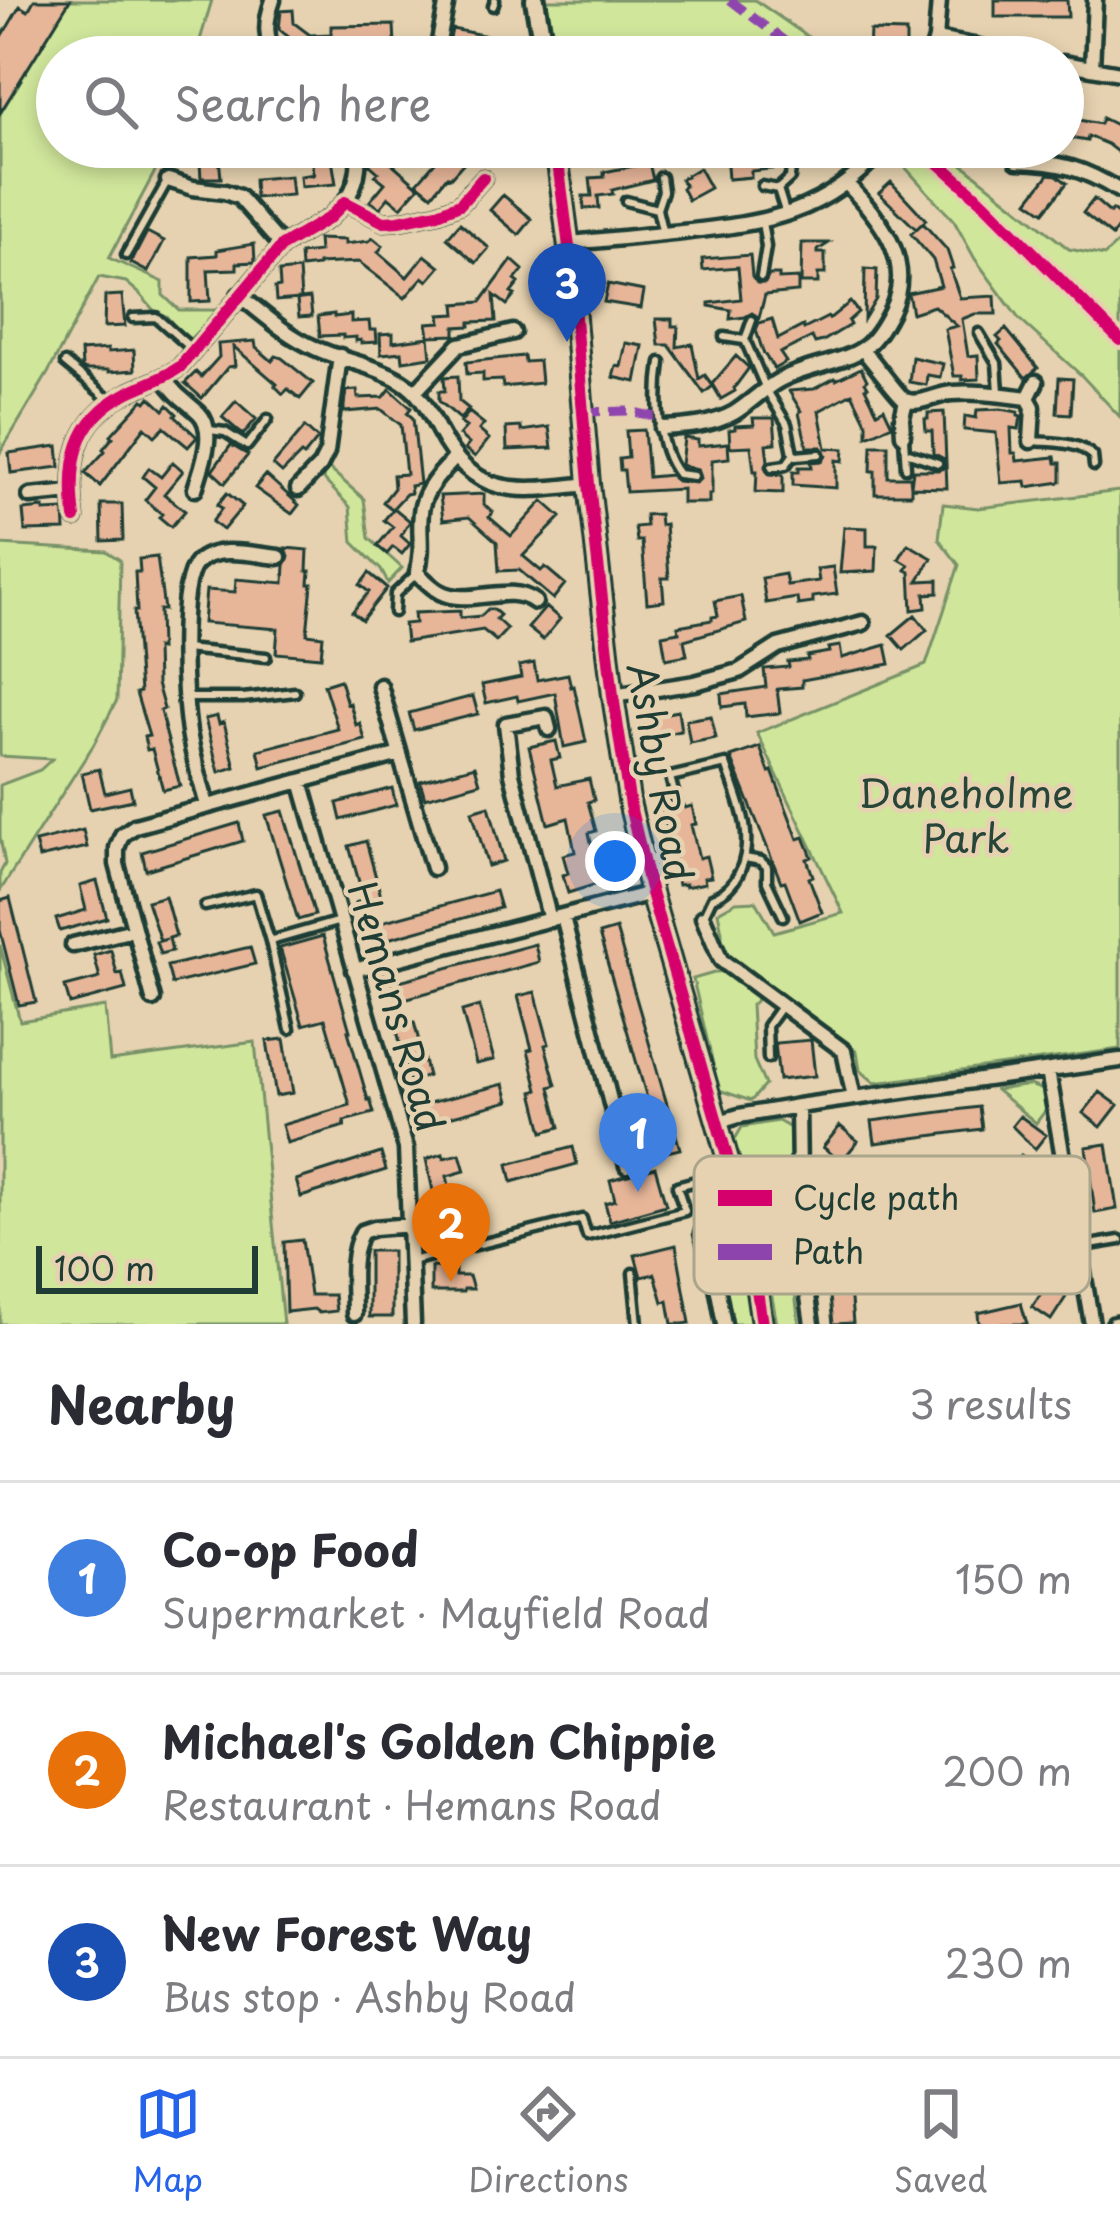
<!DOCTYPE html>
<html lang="en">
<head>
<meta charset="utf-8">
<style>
	:root { --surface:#fff; --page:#f2f2f3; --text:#2b2b33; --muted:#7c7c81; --line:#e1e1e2; --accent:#2563eb }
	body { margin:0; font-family:"Playpen Sans",sans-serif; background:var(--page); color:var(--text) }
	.scale { position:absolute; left:36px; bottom:30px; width:222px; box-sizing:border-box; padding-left:12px; border:6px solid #1f3d34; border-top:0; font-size:33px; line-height:42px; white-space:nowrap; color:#1f3d34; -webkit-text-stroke:9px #e6d2b0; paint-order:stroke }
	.you { position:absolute; left:615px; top:861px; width:42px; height:42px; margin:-30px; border:9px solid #fff; border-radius:50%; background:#1a73e8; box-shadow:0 0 0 18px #1a73e833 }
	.badge { display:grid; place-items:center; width:78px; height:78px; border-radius:50%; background:var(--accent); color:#fff; font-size:39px; font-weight:700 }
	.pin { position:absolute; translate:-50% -99px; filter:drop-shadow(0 3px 6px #0008) }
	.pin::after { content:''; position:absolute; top:63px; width:42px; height:36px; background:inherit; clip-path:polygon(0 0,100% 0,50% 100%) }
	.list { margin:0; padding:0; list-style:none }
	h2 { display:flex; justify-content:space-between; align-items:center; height:156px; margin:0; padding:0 48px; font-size:51px }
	h2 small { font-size:39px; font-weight:400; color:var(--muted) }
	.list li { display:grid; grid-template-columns:78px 1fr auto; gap:36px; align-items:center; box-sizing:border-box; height:192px; padding:0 48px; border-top:3px solid var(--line) }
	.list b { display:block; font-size:45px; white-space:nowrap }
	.list p { margin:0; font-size:39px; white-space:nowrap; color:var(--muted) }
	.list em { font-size:39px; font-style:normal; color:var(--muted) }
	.icon { flex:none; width:66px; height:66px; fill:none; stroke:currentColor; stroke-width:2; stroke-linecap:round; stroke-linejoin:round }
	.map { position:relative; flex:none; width:1120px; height:1324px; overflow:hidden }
	.search { position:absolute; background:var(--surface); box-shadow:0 6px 18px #0003; left:36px; right:36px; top:36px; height:132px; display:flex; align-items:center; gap:30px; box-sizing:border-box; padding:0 42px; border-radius:66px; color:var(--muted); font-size:45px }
	.sheet { height:732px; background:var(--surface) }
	nav { display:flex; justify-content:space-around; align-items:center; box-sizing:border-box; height:168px; border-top:3px solid var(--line); background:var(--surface); font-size:33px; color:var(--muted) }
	nav a { display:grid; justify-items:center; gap:6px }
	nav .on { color:var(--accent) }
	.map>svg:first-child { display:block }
	.green { fill:#d0e69b; stroke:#789268; stroke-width:3 }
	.building { fill:#e7b699; stroke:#1f3d34; stroke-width:3 }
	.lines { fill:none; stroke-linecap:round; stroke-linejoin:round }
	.lane-casing { stroke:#1f3d34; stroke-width:15 }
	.street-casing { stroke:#1f3d34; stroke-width:21 }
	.secondary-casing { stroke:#1f3d34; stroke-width:26 }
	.lane { stroke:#e6d2b0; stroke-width:6 }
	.street { stroke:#e6d2b0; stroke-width:12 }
	.secondary { stroke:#e6d2b0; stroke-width:16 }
	.quiet { stroke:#8e44ad; stroke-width:9; stroke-dasharray:18 9; stroke-linecap:butt }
	.cycleway-casing { stroke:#e6d2b0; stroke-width:20 }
	.cycleway { stroke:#d6006c; stroke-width:12 }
	.labels { text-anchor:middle; stroke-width:9; stroke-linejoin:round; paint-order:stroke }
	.street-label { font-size:39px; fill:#1f3d34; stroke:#e6d2b0 }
	.park-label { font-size:39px; fill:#284539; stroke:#e6d2b0 }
	.key { fill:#e6d2b0; stroke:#aaa58b; stroke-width:3 }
	.key-label { font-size:33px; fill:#1f3d34 }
</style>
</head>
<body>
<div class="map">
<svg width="1120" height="1324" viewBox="0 0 1120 1324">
	<rect width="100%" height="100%" fill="#e6d2b0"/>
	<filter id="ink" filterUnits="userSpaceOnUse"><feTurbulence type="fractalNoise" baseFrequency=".00833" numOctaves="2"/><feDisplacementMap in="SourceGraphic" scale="24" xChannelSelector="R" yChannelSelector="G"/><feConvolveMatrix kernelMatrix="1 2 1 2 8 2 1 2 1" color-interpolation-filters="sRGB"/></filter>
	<g filter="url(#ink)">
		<!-- green -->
		<path class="green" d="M70,0H212L195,57H57V147H168L109,258L163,282V295L179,310H219L188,341L166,316L156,313L140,294L126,282L99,277L48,373L0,453V114Z
			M543,0H755L837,57H553Z
			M919,147H941L1069,249L1104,256L1120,241V417L1082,376L1019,319L975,259L954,221L904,166Z
			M325,465L364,499L369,538L402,568L388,583L381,570L353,542L350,507L323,479Z
			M1120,491V1049L875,1083L860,1070L857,1051L771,986L751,1005L754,1060L765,1085L751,1101L719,1090L693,979L721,971L722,932L718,912L736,902L756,901L774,932L843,913L757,733L926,665L959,565L939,539L943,504L978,508Z
			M0,545L106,551L120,560L117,700L94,744L0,891V873L5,864L0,837V785L40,770L52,759L0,756Z
			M0,945L20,1021L105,1007L110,1061L255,1042L283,1324H0Z
			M1030,1085L1046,1091L1049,1106L1036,1123L996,1090Z
			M778,1121L792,1129L796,1204L789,1244L799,1324H777L760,1233L734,1141L742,1127Z
			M720,1190C742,1229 745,1281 753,1324H731L720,1263L701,1201L707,1191Z"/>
		<!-- building -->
		<path class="building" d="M34,0H70L0,113V40L20,6L28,11Z
			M995,0H1067L1068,17H995Z
			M293,10L294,23L310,35L331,34V26L394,25L395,44L304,50L279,29L281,11Z
			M452,29L503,39L526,38L527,57H500L467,51L466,55L453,53L454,49L448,48Z
			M870,31L906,32V52L869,50Z
			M1063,117L1100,124L1102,118L1120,127V154L1107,144L1088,136L1087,141L1063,137Z
			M199,147H218L221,178H201Z
			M311,147H330L336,184L301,187L300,176L315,174L313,175Z
			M448,147H455L468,158L450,178L447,176L432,195L417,183Z
			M782,147H808L819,162L807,170L799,159H782Z
			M382,149L391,157L388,160L419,187L401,207L389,197L380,208L370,201L385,183L375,175L378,172L369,164Z
			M742,151L743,158L779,154L780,168L751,171V177L728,179L726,152Z
			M649,163L653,180L612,190L613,194L598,196L599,208L584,209L583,196H592L590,178L604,177V172Z
			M699,168L710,188L688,200L682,188L685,186L681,179Z
			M1049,174L1057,175L1067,183L1044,212L1028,201Z
			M290,176L292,195L255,198L254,179Z
			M891,182L926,220L916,229L879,193Z
			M503,195L532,219L519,235L490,210Z
			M1094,199L1110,213L1112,210L1120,216V225L1112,236L1083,213Z
			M460,223L489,248L476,263L447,238Z
			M923,223L947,250L953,268L950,269L960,298L995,296L996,314H975L962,319L968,356L978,355L979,379L962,380V376H954L945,329L957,326L934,306L912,313L908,293L941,286L933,260L911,234Z
			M147,232L164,241L148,272L131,263Z
			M373,238L383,246L378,252L407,277L425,255L440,267L428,281L423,277L405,298L359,262L318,264V266L301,268L300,254L319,252L318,239L345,240V244L369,241Z
			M802,243H829L818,250V253H825V274H818V283H801Z
			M254,244L255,262L237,263V269L208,270L210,301L191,302V257L217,255V250Z
			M750,255L752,276L757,283H765L769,275H779V279L798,278V292L765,295L759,318L752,313L745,317L730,319L731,310L709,306V303L741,299L738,267L703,270L702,259Z
			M512,260L523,270L515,280L519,283L511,293L515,295L507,305L494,295L496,321L470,322V326L455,327V335L429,336L427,323L441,322L440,315L456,314L455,304L481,302Z
			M865,269L877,270L876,299L864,319Z
			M299,270L301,299L310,298L312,316L299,317L297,300L300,299L276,301L275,288L280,287L279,272Z
			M608,284L644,291L641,308L604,302Z
			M122,295L125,326L104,327L105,296Z
			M850,302L858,312L848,321L850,325L823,341L815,343L812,337L780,353L786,362L774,369L763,352L756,330L759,323L772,319L778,339L803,326L804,329L828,317L829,319Z
			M334,314V317L351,315V322L369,321L370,330H376L377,342L361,343V340L356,341V337L343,338V335L320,336L318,316Z
			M656,319H672V326H678L677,347L692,344L699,379L705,375L713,386L704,393L669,345H659Z
			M1006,329L1038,368L1026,378L998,344L1001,341L997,337Z
			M393,333V342L429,337L431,357L403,361L402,352L381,354L380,334Z
			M255,341L256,347L272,361L276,356L282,358L313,383L300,399L288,389L283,394L275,386L277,384L233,346L235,366L228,367L202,398L185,383L196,372L201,377L219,357L218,344Z
			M626,343L643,346L636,382L613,377L616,366L621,367Z
			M108,349V352L134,350L135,370L109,372V370H86L82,368L81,351Z
			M524,356L525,362L539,361L541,383L503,387L502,380L483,381V373L467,374L466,362Z
			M736,356L749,368L734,388L735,391L721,399L712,384Z
			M912,357L943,364L940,377L927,375L926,385L909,382Z
			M861,368L867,380L865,382L868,387L865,388L877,412L884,408L892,425L867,436V424L852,393L819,411L826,448L844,449L843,461L836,460V488L793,485V472H799V467H812L811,462L822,461L826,455L821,447H807L799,413L801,411L789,391L814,389L835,378L836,380Z
			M458,376L459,401L469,409L460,419L439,401V391H445L444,377Z
			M1059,378L1073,379L1071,414L1057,413Z
			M390,389L411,408L407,413L413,418L420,484L410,486L411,493L406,494L392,509L383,502L394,488L393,475L406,474L401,425L381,409L344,412V406L346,391L357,390L358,398L384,397Z
			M150,397L164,410L168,405L177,414L175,416L197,437L188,447L164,427L155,436L145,427L100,486L85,473L105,451L103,449L113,437L111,435L143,400L146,402Z
			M236,401L256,419L243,435L222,417Z
			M1001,409L1018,412V415L1021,416L1019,429L1011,428L1012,453H1016L1017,461L1055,457L1056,463H1061V482L1027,487L1026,481L1001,483L996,433L964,430L965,416L976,418L977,410Z
			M469,412L484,424L479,430L489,439L475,457L465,449L469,444L459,435L466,427L460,423Z
			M944,412L947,488L911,487V494H875V471H871L872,445H888V477H910L911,486L913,470H938L944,468V459L933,453L932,431H926L925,419H928V413Z
			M753,418H774L776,443L766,444L768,461L765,467L769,474L783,475V493L756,492L757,471H754L751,446L730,447L729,430L735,429V426L754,425Z
			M305,427L318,439L304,456L301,454L282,473L273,465Z
			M521,427V431L549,427L552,448L507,450L506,428Z
			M644,430L648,477L670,475L677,481L696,483L701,478L698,469L681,465L684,438L698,440V446L728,443L729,458L712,460V494H709V503H682V489L626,492L624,470H620L619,459L628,458L626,431Z
			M231,445L248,455L225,483L212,471Z
			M58,446L60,467L11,473L9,453Z
			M173,462L183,471L164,494L185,511L171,527L159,517L162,514L145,500L155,487L143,477L149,468L161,477Z
			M266,475L299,505L292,514L255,488Z
			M227,493L243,506L223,530L212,522L222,508L217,505Z
			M484,494V505L493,512L489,517L511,536L543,501L561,517L523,556L541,571L545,567L565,584L553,599L519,570L499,571L497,542L469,517L443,520L440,496Z
			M101,504H122L123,540L102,541Z
			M44,508V511L64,510L65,530L25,531L23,510Z
			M394,508L410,521L401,536L410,544L402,554L393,547L387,554L377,546L393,527L384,520Z
			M659,514L660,525L665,524L669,578H662L664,601L647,603L642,541H637L635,527L646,526L645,515Z
			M844,527L867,528V546H877L876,571L840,573Z
			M908,544L932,558L918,581L938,580V593L925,594L926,608L912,610L910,572L906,570L909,565L899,559Z
			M286,548L308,550L307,571H310L309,584H312L307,634L323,636L321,657L276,653L278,629L203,623L206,590L235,592L236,579L284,583L285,565L289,557Z
			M157,557L164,610H159L160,649L156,648L157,684L164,709L160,711L180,786L163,790L152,749L147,750L144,737L149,736L136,693L140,692L134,611H137L135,572H140L139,559Z
			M833,567L837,594L813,597V603L798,605L797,598L766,603L762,578L785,574L787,585L819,581L817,569Z
			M369,573L387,588L362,620L352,612L369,592L360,585Z
			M741,596L746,622L684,640L687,655L666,659L662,635L679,632L678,626L712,620V617L718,616L715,601Z
			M546,607L560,619L543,640L528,628Z
			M488,609H493L500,615L496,619L507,629L496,641L483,630L406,642L404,624L415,623L414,613L460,611V618L481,616Z
			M915,615L927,630L904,650L891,635Z
			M886,645L890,664L802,680V687L777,689L780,713L746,717L745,704L722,707L721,694L766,687L764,669L789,667L788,662L808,660L807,656L829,652L828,648L840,646L842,658Z
			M534,663L537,680L568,674L571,687L574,686L586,742L564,747L555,693L518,701L517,696L486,703L482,685L521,677L519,666Z
			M340,680L347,704L350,703L356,725L360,723L365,740L262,767L258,750L338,729L324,685Z
			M473,696L478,714L414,730L409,713Z
			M678,711L681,731L654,736L650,716Z
			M217,716L219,724L224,722L235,767L219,772L205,719Z
			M711,716L716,738L690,743L686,720Z
			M556,741L560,758L551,760L557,786L589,779L594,800L588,802L596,831L589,833L600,883L568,893L563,875L568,873L563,855L575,852L568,818L548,824L529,747Z
			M760,747L769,772L772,771L798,839L804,837L812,857L807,859L813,876L809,878L822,912L800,921L785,881L781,882L731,757Z
			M475,766L480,783L425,798L420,781Z
			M99,769L105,793L130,787L133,800L90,809L82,773Z
			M392,788L396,805L341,820L337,803Z
			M684,805L685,808L692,806L696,824L691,825L699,858L706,856L711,877L704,878L705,883L685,887V884L678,885L673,865H676L662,813Z
			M489,806L504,861L488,866L472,811Z
			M283,811L315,915L298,920L266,815Z
			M239,823L243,841L146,870L142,852Z
			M83,830L87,847L39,858L35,842Z
			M366,841L381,896L366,900L371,920L360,923L355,903L364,900L349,846Z
			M97,881L107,918L60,931L56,919L86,910L80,886Z
			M495,891L500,908L384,940V936L374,939L370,925Z
			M165,896L176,936L169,938L172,951L160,954L156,942L167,939L160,941L147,901Z
			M10,898L36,1002L19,1005L0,930V901Z
			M616,929L680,1149L663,1153L599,934Z
			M323,936L350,1031H348L368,1100L370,1099L374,1113L344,1121L345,1126L287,1143L282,1125L350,1105L325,1019L303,1025L280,948Z
			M535,944L539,962L397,1001L392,983Z
			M250,947L255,964L172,984L167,966Z
			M111,950L117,974L122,973L126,989L70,1004L65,987L100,978L94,955Z
			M535,992L549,1044L545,1045L556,1085L550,1087L560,1127L543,1132L533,1092L538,1090L528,1050L532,1049L518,996Z
			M479,1006L494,1060L476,1064L462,1011Z
			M414,1022L428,1076L410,1081L396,1027Z
			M284,1039L293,1093L276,1096L267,1041Z
			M811,1040L815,1076L779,1080L775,1043Z
			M504,1084L509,1101L423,1124L417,1106Z
			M1100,1092L1118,1105L1101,1127L1083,1113Z
			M979,1107L982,1129L875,1143L872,1121Z
			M1020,1116L1046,1135L1035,1149L1012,1126Z
			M840,1126L858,1141L841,1162L823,1147Z
			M1107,1144L1117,1209L1095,1213L1086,1147Z
			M573,1147L577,1164L512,1182L508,1164Z
			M381,1153L386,1170L301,1197L296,1180Z
			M443,1154L444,1158L460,1154L465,1171L447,1176L457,1223L441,1227L426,1159Z
			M1021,1155L1040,1168L1023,1190L1005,1177Z
			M655,1167L666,1205L610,1221L605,1203L615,1200L610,1180Z
			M827,1174L848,1175L844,1254L847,1253L853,1323L833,1324L824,1242Z
			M302,1240L310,1295H334L336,1311L319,1313L314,1309L286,1312L284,1242Z
			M676,1245L690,1323L683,1324H672L668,1301L663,1302L655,1274L641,1277L635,1255Z
			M369,1251H392V1317H369Z
			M431,1267L455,1268V1276H469L473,1289H464L463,1292H431Z
			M1047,1285L1066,1297L1051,1320L1032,1307Z
			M1021,1303L1027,1324H979L978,1313Z"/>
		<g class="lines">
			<defs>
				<path id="lane" d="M493,6L495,0
					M762,186L778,189L785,211
					M778,189L790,178L791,167
					M626,201L657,209L663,234
					M657,209L663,191L661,177
					M126,255L168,180
					M761,277L766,247L762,222
					M133,318L156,317L192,349
					M752,320L745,340L766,389L787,424L793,453L796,456L819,454
					M979,333L997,363L999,392
					M724,337L744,340
					M661,362C656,395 656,447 678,474L694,476
					M65,363L112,402
					M210,430L225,432L247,446L268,419
					M904,438L906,468
					M1034,441C1054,443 1077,441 1093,456L1094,466
					M906,452L938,463
					M772,467L786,465L793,455
					M394,612L395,594L417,573
					M184,649L266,657
					M185,698H243L295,692
					M676,800L670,777L726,764C738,800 756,834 740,871C734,884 726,893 712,898L703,917
					M745,858L761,861L767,867V882L783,916
					M205,906L256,894L270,941L340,921
					M270,941L290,1029
					M768,1058L767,1026L782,1005
					M1078,1247L1120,1240
					M411,1261L582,1219L587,1236L685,1211L677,1186L729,1172
					M633,1273L638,1324"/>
				<path id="street" d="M273,0C266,20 263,40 278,57
					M936,39L1033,57
					M436,57L447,0
					M931,57L936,39L939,0
					M1063,63L1120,73
					M1092,68L1095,0
					M1017,161C1061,162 1082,168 1120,191
					M168,180L193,188L225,192L239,197L282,246
					M345,202C357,184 360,169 358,147
					M569,243C607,240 644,236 682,232C766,223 825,215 884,147
					M239,295C263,314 287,336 315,348C342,361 375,365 401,381C422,394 428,410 439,431C475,501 521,491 589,484
					M862,349C871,358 899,397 905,400C918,406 938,394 952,393C977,391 1003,395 1028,398L1033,407L1031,441
					M164,378C177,397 184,399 199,413C217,431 201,468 195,489
					M416,391L459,345L513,332
					M1028,398L1036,382
					M662,428C686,427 713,425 734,413C749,404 762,390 778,381C802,367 843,363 864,348C875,340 885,323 891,311C916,261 879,217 846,183
					M903,435L902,418L906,400
					M455,458C442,472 427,486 422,506C417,529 425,546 417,573C424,579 431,587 440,592C470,608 508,581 535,602
					M298,489L320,466L327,452L340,356
					M30,496L72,492
					M75,518C68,464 74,420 127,393C145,384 163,379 180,367L282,246L329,218L345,202L384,222L399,221L438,213L460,204L483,178
					M380,686L433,868
					M613,696L695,683L739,671L778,646L863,623
					M549,729L546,717L506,724L512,774L550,920
					M301,781L406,1148L413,1324
					M207,805C200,781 193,757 189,732C184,701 176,585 197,563C216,544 255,555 279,557
					M563,917L627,1166
					M703,917L721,960L844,1051L854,1098
					M73,945L133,930
					M354,970L651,893
					M153,999L117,864V848L122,835L135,826L400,754
					M1048,1071L1092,1324
					M798,1106L800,1242L812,1324
					M716,1123L739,1116L798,1106L1120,1060
					M945,1225L1070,1207
					M702,1233L714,1270L724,1324
					M354,1314C354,1288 349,1255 362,1232L374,1228L410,1225
					M1114,1324L1120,1323"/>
				<path id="secondary" d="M535,0L545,57
					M556,147L569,247L589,484L613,696L630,806L651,893L748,1229L762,1324"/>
			</defs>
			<!-- lane casing -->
			<use href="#lane" class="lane-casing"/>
			<!-- street casing -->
			<use href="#street" class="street-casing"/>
			<!-- secondary casing -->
			<use href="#secondary" class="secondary-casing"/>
			<!-- lane -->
			<use href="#lane" class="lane"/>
			<!-- street -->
			<use href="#street" class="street"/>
			<!-- secondary -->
			<use href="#secondary" class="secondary"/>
			<!-- quiet -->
			<path class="quiet" d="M730,0L806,57
				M583,412L629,411L661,418"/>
			<defs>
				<path id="cycleway" d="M556,147L569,247L589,484L613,696L630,806L651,893L748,1229L762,1324
					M921,147L984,203L1120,340
					M75,518C68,464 74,420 127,393C145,384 163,379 180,367L282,246L329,218L345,202L384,222L399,221L438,213L460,204L483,178"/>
			</defs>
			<!-- cycleway casing -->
			<use href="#cycleway" class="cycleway-casing"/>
			<!-- cycleway -->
			<use href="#cycleway" class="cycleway"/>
		</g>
	</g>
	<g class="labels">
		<!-- street labels -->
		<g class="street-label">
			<text transform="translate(660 772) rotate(80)" y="14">Ashby Road</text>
			<text transform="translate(396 1007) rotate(74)" y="14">Hemans Road</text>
		</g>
		<!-- park labels -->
		<g class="park-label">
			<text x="966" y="808">Daneholme<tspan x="966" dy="45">Park</tspan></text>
		</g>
	</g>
	<!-- legend -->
	<rect x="694" y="1156" width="396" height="138" rx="18" class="key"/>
	<rect x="718" y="1190" width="54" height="16" fill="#d6006c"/>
	<rect x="718" y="1244" width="54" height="16" fill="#8e44ad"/>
	<g class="key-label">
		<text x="793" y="1210">Cycle path</text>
		<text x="793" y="1264">Path</text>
	</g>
</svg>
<div class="scale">100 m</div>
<div class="you"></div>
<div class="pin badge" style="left:638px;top:1192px;background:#3f7fe0">1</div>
<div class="pin badge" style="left:451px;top:1282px;background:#e8710a">2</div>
<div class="pin badge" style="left:567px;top:342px;background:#1a4fb4">3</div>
<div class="search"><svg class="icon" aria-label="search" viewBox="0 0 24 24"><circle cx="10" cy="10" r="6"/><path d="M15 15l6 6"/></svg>Search here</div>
</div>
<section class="sheet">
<h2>Nearby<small>3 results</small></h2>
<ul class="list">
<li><span class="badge" style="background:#3f7fe0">1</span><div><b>Co-op Food</b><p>Supermarket · Mayfield Road</p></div><em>150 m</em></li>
<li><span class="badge" style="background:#e8710a">2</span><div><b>Michael's Golden Chippie</b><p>Restaurant · Hemans Road</p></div><em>200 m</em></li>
<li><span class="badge" style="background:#1a4fb4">3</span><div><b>New Forest Way</b><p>Bus stop · Ashby Road</p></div><em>230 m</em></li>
</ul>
</section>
<nav>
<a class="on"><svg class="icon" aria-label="map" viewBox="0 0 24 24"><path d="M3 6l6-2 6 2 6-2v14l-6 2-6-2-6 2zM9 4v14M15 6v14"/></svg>Map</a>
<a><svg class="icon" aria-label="directions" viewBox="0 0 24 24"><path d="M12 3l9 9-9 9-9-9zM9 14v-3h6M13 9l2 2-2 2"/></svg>Directions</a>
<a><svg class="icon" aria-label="saved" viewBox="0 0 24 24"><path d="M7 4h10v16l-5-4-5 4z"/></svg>Saved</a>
</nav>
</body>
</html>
